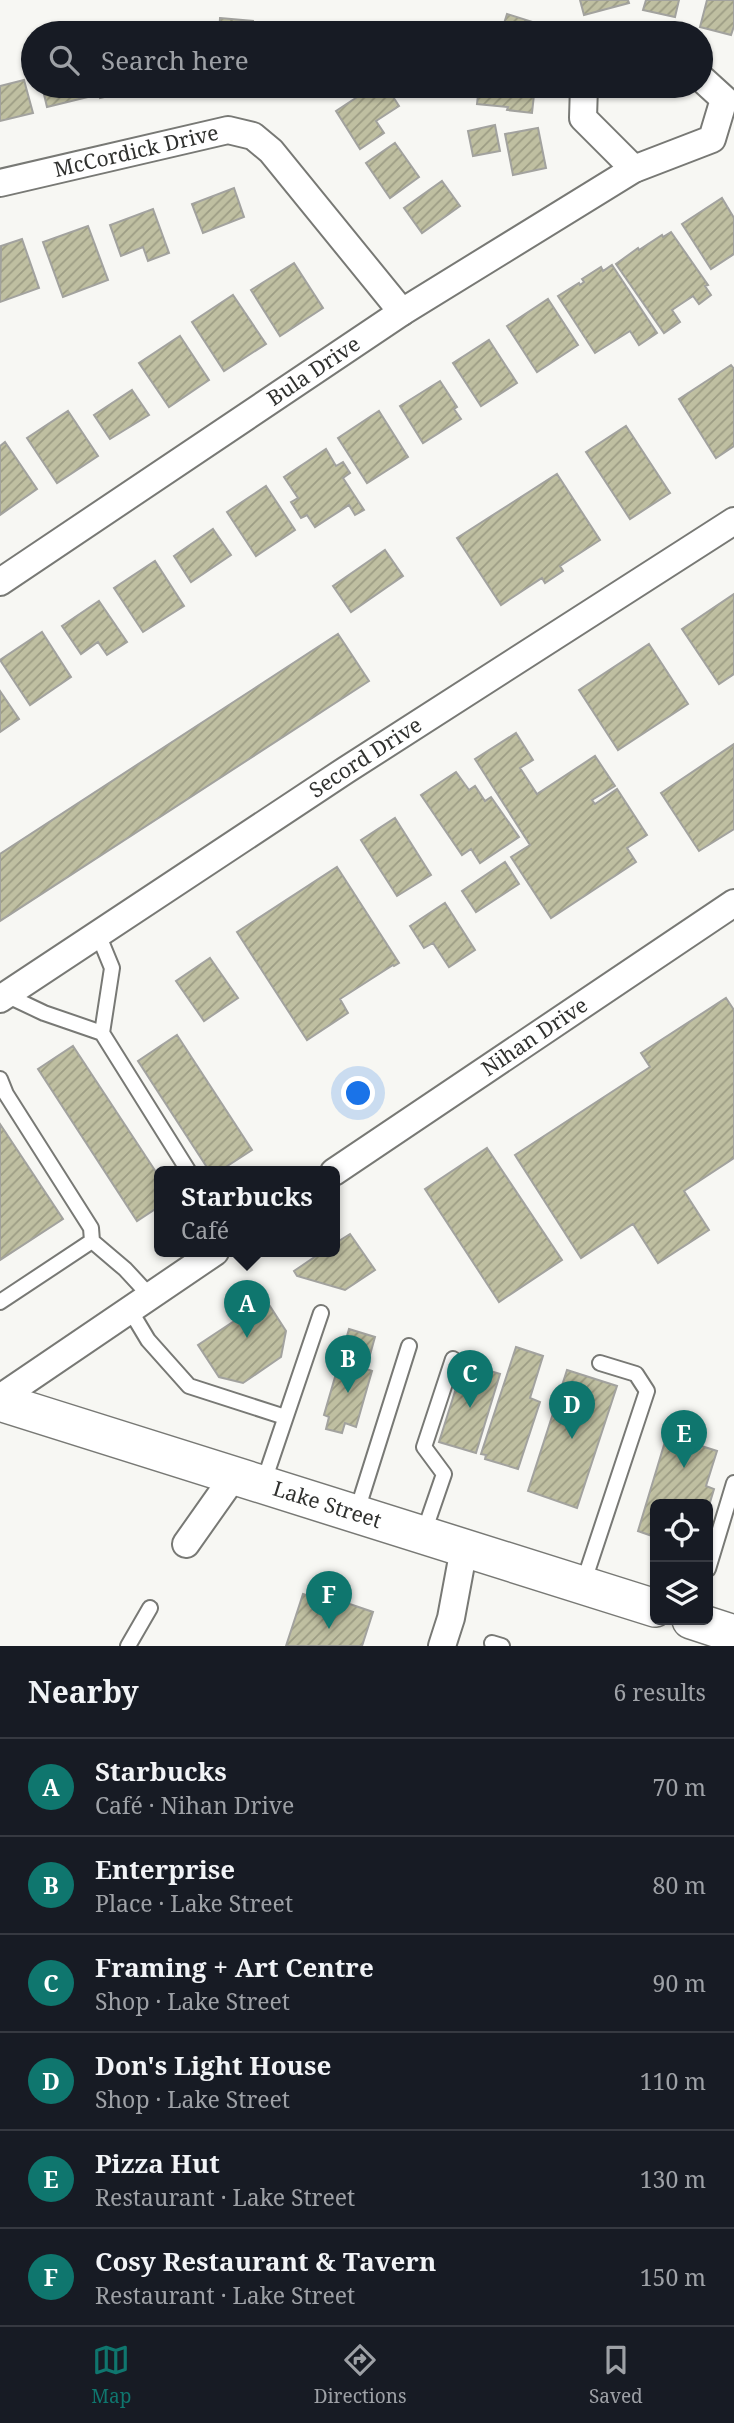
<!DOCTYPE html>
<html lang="en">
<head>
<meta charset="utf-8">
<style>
	:root { --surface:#171b24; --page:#242831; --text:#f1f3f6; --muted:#9ea1a6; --line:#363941; --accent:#0f766e }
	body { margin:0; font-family:"Noto Serif",serif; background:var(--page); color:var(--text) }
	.controls { position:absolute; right:21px; bottom:21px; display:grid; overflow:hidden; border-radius:10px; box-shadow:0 2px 5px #0004 }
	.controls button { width:63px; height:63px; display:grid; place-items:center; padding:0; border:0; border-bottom:2px solid var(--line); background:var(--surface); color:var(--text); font:35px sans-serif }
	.you { position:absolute; left:359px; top:1094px; width:24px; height:24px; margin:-18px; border:5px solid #fff; border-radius:50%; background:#1a73e8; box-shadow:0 0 0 10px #1a73e833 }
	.badge { display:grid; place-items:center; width:46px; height:46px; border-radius:50%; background:var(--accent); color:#fff; font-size:23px; font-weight:700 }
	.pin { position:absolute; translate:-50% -58px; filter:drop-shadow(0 2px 4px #0008) }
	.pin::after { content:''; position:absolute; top:37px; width:24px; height:21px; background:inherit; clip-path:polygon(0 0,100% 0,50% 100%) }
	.popup { position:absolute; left:154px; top:1166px; width:186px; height:91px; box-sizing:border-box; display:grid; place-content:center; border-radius:10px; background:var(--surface); filter:drop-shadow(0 2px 5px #0005); font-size:23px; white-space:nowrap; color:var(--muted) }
	.popup b { font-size:26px; color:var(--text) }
	.popup::after { content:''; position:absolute; left:50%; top:100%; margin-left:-14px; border:14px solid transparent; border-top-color:var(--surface) }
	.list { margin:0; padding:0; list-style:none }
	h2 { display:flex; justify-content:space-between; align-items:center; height:91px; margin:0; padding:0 28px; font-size:30px }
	h2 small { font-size:23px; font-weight:400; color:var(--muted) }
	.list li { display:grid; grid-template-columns:46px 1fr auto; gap:21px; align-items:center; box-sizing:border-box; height:98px; padding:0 28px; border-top:2px solid var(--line) }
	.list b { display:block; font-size:26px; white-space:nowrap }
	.list p { margin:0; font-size:23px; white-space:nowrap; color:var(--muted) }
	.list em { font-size:23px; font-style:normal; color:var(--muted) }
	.icon { flex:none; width:38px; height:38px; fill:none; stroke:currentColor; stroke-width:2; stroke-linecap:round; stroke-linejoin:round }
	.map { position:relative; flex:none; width:734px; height:1646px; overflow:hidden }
	.search { position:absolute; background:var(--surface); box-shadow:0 2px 5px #0004; left:21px; right:21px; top:21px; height:77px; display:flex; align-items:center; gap:18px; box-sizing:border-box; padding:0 24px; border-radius:38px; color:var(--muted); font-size:26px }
	.sheet { height:679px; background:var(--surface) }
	nav { display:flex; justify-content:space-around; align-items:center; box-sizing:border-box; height:98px; border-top:2px solid var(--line); background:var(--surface); font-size:19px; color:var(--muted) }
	nav a { display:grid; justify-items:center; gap:4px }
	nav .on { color:var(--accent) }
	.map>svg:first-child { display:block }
	.building { fill:url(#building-hatch); stroke:#a2a29e; stroke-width:2 }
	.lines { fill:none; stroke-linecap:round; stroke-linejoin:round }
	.service-casing { stroke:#787975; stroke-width:18 }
	.minor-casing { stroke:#787975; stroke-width:30 }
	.secondary-casing { stroke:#787975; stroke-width:40 }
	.service { stroke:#fff; stroke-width:14 }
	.minor { stroke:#fff; stroke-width:26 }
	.secondary { stroke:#fff; stroke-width:37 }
	.labels { text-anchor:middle; stroke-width:5; stroke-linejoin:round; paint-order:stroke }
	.street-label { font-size:21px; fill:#30312f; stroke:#f7f7f3 }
</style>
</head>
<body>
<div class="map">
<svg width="734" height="1646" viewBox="0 0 734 1646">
	<defs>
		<pattern id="building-hatch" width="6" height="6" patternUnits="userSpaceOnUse" patternTransform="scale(1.75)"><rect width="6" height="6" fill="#bfbfa1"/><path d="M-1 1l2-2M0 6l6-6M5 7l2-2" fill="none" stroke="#9c9c84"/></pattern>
	</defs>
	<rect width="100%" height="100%" fill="#f7f7f3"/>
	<!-- building -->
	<path class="building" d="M580,0H628L629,3L584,15Z
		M646,0H679L675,17L643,10Z
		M707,0H734V26L731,35L700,27Z
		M507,14L555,29L553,33H501Z
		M220,18L253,21L252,33H219Z
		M24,80L33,113L0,121V86Z
		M42,86H90L92,96L47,107Z
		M97,86H129L130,91L100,98Z
		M318,86H339L334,95Z
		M374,86H386L399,106L376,121L384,133L360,149L336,111Z
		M479,86H535L532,113L507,110L508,107L477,104Z
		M495,125L500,151L473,156L468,131Z
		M538,128L546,168L513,175L505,134Z
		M395,143L419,177L390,198L366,163Z
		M442,181L460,206L422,233L404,208Z
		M234,188L244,217L203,233L192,204Z
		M722,198L734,218V254L711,269L682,224Z
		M153,209L169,253L148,261L143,247L121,256L110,225Z
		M88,226L108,280L63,297L43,242Z
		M671,232L708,285L705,286L711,295L699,304L693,296L672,310L680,322L664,333L616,264L638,248L639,250L662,235L663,237Z
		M22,239L39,288L0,302L1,246Z
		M294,263L323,308L280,336L251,290Z
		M612,265L657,333L639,345L630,331L595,353L558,296L579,283L580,285L584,282L582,279L601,267L603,271Z
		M233,295L266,344L224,371L192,322Z
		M548,299L578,345L537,372L507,326Z
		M180,336L209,380L169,407L139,363Z
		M489,340L517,383L481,406L453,363Z
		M731,365L734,369V446L716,458L679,399Z
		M440,381L457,407L454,409L461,419L423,443L400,406Z
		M132,390L149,415L110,439L94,415Z
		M68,411L98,456L57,483L27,438Z
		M379,411L408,457L367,483L338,438Z
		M626,426L670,493L630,519L586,452Z
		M5,442L37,489L0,515V446Z
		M326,449L336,466L343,462L350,473L343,478L364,510L355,515L349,505L315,527L307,515L301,518L291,502L298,498L284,477Z
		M557,474L600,540L560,566L563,571L545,583L542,578L501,605L457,538Z
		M266,486L295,530L256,556L227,512Z
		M213,529L231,555L191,582L174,556Z
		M385,550L403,576L351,612L333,586Z
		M155,561L184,606L143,632L114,588Z
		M734,594V674L719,684L682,629Z
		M99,601L127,642L107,655L98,642L81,654L62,626Z
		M42,632L71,677L30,705L0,660Z
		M338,634L369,681L0,921V854Z
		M649,644L688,704L618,750L579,690Z
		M0,691L19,719L0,732Z
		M516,733L533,760L520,768L537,794L595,756L615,786L592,800L595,804L617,789L647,835L627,848L636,862L551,918L511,857L530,845L475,759Z
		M734,744V829L699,851L661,793Z
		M456,772L469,790L475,786L485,801L491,797L519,837L480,863L471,849L462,855L421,795Z
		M395,818L431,875L397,896L361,840Z
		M505,862L519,884L476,912L462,891Z
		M337,867L399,963L394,966L393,965L340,999L348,1013L307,1040L237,932Z
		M445,903L475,950L449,967L433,943L424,948L410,926Z
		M210,958L238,998L204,1021L176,981Z
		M726,998L734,1010V1158L684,1191L709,1230L658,1263L633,1224L581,1258L515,1155L650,1067L641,1053Z
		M177,1035L252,1150L218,1172H210L138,1061Z
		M73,1046L160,1178V1206L137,1221L38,1069Z
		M0,1124L63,1219L0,1260Z
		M487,1148L562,1260L499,1302L425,1189Z
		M350,1234L375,1270L345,1290L297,1276L294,1271L322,1252H334V1244Z
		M266,1300L286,1331L281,1357L243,1383L219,1377L198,1345Z
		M349,1329L375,1337L366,1369L372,1371L356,1427L345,1423L342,1433L326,1429L329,1417L324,1415Z
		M516,1347L543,1356L530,1398L540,1402L518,1469L485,1459L486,1455L481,1454Z
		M464,1363L500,1374L476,1453L439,1442Z
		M567,1370L617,1386L577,1508L528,1491Z
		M667,1435L717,1451L706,1486L714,1489L708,1509V1504H655V1537L638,1531Z
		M303,1594L339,1606L341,1601L373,1612L362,1646H286Z"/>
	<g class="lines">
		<defs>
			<path id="service" d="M98,934L112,968L102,1033
				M6,995L44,1013L102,1033L189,1172
				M0,1079L6,1094L91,1228L92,1241L0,1302
				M92,1241L125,1269L150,1296
				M130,1310L148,1340L189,1386L285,1417
				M263,1484L321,1313
				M356,1514L409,1346
				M423,1535L444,1474L424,1447L453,1359
				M708,1569L734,1483
				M583,1584L647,1391L636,1374L600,1363
				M492,1643L502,1646
				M128,1646L150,1608"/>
			<g id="minor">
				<path d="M584,86L583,118L634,169"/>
				<path id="s1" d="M0,183L228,130L253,136L271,151L402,312"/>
				<path id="s2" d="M0,582L402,312L634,169L712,139L724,99L701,78"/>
				<path id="s3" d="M0,999L346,770L734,521"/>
				<path id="s4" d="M334,1172L734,903"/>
				<path d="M0,1398L215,1252"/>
				<path d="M186,1544L234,1476"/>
				<path d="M442,1646L451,1618L464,1548"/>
			</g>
			<g id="secondary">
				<path id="s5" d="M0,1402L655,1608"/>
				<path d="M691,1620L734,1634"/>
			</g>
		</defs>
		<!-- service casing -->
		<use href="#service" class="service-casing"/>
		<!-- minor casing -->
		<use href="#minor" class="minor-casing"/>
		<!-- secondary casing -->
		<use href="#secondary" class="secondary-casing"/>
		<!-- service -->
		<use href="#service" class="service"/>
		<!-- minor -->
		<use href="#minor" class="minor"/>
		<!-- secondary -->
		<use href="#secondary" class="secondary"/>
	</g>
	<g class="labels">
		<!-- street labels -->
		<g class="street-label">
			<text dy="7" stroke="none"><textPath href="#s1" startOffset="140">McCordick Drive</textPath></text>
			<text dy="7" stroke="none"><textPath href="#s2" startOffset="378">Bula Drive</textPath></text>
			<text dy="7" stroke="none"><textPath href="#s3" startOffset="438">Secord Drive</textPath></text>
			<text dy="7" stroke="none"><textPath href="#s4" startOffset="242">Nihan Drive</textPath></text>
			<text dy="7" stroke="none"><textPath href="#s5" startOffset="343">Lake Street</textPath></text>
		</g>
	</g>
</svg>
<div class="controls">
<button><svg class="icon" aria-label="locate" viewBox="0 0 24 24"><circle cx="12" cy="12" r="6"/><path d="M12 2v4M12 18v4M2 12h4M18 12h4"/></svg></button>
<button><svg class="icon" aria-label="layers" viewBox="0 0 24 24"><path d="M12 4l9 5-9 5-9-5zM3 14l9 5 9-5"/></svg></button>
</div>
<div class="you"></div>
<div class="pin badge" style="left:247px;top:1338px">A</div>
<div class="popup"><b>Starbucks</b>Café</div>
<div class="pin badge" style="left:348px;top:1393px">B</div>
<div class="pin badge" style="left:470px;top:1408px">C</div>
<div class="pin badge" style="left:572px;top:1439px">D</div>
<div class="pin badge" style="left:684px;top:1468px">E</div>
<div class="pin badge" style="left:329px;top:1629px">F</div>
<div class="search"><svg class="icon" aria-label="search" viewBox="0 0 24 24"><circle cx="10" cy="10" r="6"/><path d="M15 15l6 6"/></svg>Search here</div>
</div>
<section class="sheet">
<h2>Nearby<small>6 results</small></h2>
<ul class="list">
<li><span class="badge">A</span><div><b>Starbucks</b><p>Café · Nihan Drive</p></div><em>70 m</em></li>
<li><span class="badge">B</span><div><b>Enterprise</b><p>Place · Lake Street</p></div><em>80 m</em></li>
<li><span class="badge">C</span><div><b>Framing + Art Centre</b><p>Shop · Lake Street</p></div><em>90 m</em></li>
<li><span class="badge">D</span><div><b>Don's Light House</b><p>Shop · Lake Street</p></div><em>110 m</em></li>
<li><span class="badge">E</span><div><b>Pizza Hut</b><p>Restaurant · Lake Street</p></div><em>130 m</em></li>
<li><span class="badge">F</span><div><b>Cosy Restaurant &amp; Tavern</b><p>Restaurant · Lake Street</p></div><em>150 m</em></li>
</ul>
</section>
<nav>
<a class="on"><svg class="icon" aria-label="map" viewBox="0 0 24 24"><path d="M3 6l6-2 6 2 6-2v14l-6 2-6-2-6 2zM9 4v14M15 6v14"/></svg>Map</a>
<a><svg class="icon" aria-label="directions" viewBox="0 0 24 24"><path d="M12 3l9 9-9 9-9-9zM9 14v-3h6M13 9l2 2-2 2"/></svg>Directions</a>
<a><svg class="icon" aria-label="saved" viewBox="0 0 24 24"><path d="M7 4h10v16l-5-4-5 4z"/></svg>Saved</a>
</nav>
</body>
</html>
